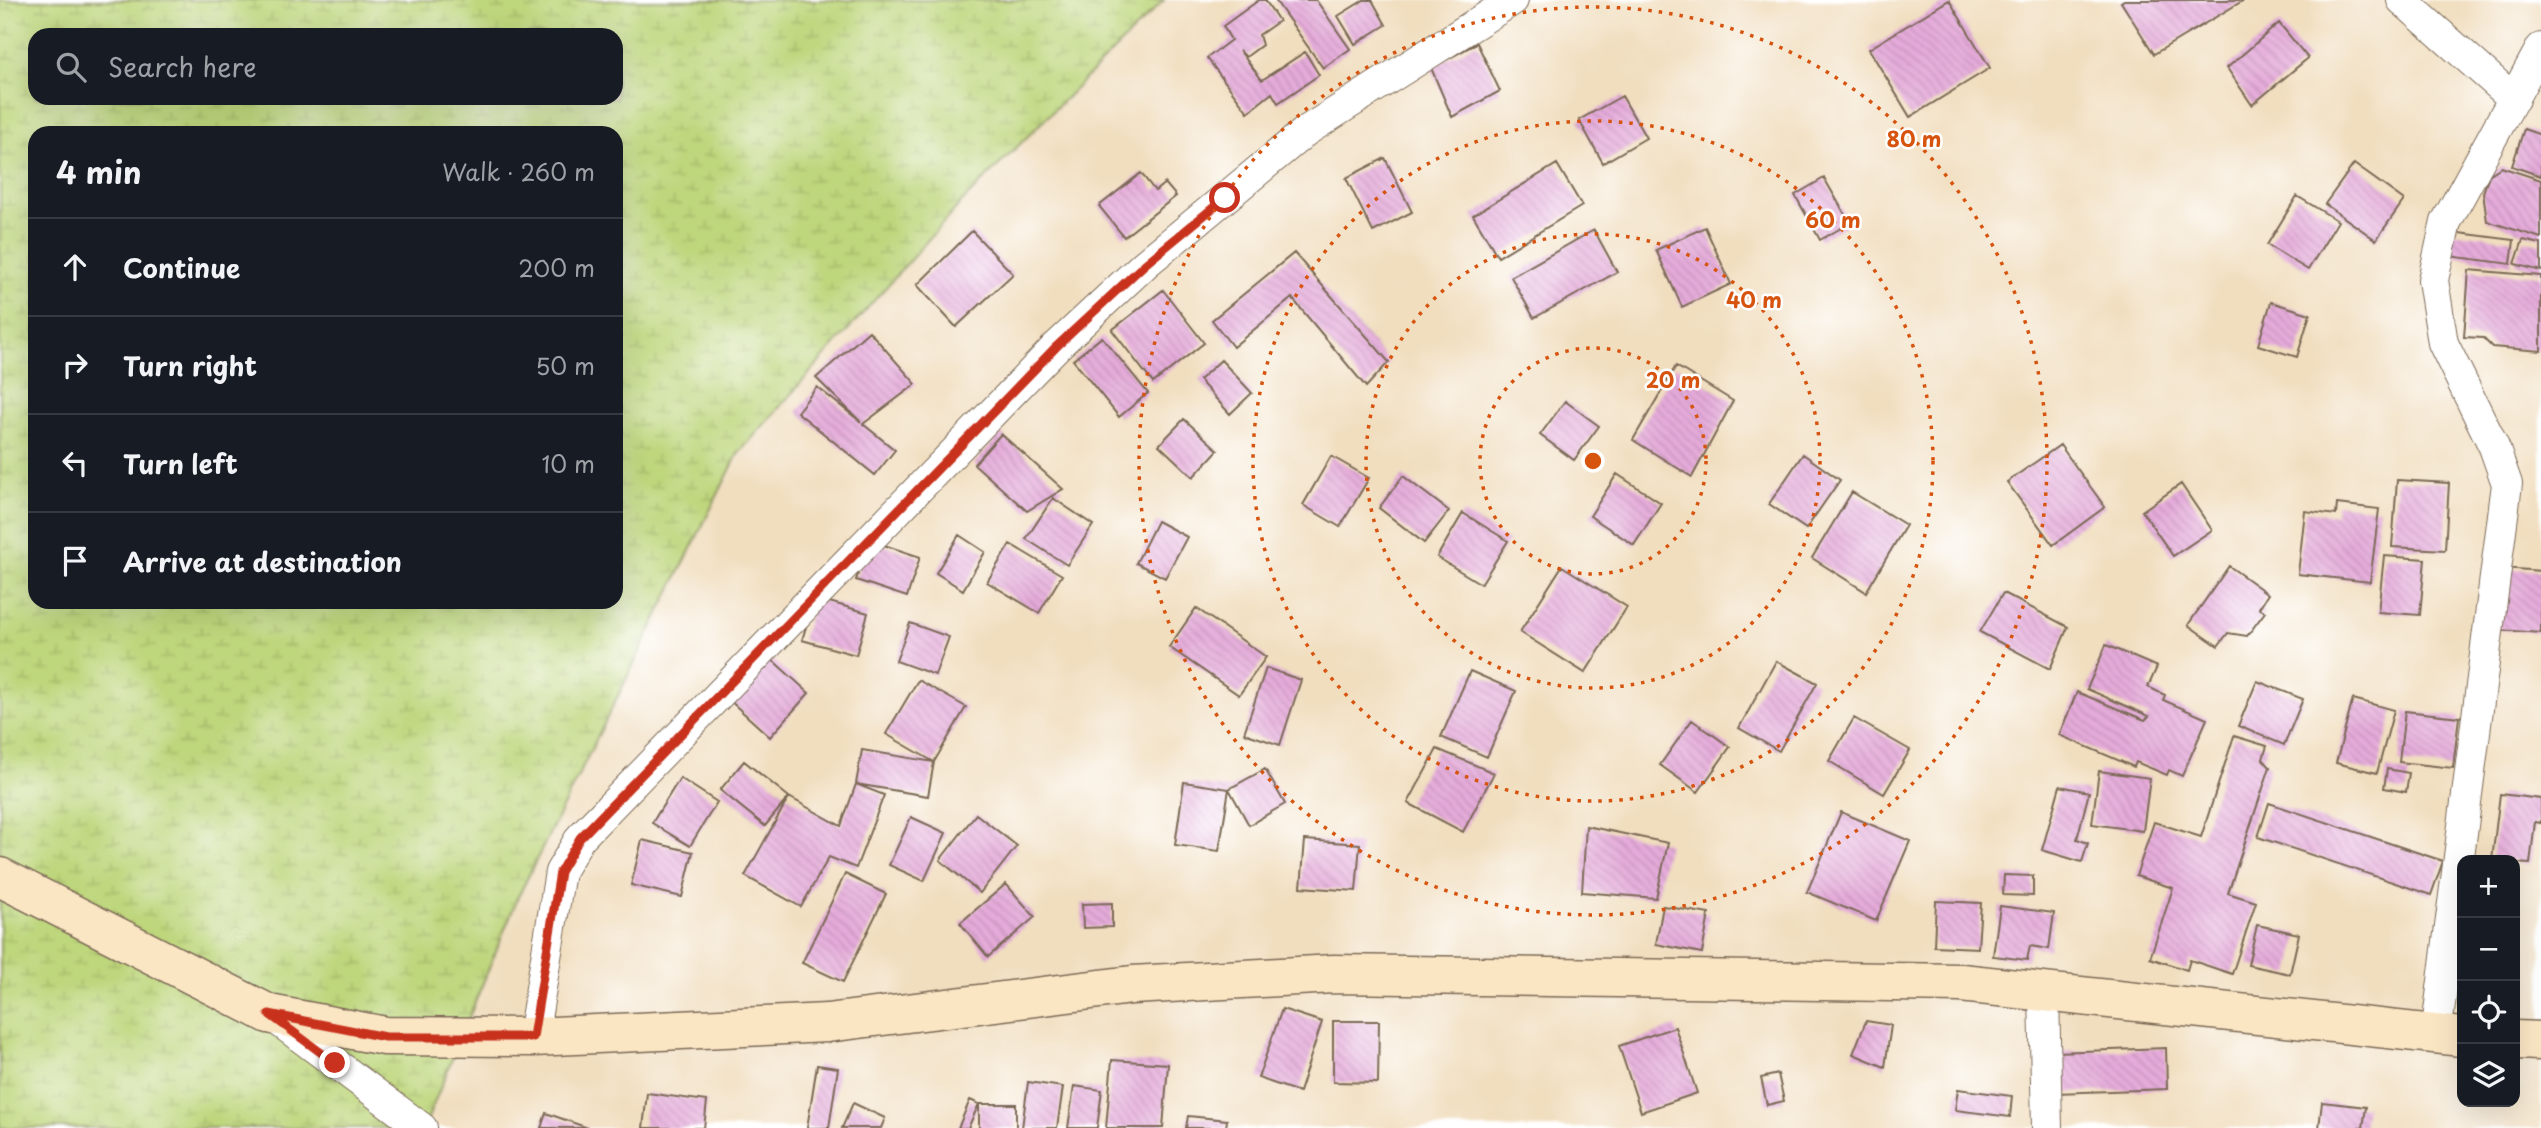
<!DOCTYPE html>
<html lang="en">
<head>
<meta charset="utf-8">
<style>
	:root { --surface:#171b24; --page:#242831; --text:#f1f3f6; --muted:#9ea1a6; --line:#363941 }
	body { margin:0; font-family:"Playpen Sans",sans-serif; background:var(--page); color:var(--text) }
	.controls { position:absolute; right:21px; bottom:21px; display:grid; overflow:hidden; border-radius:14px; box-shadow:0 7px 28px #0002 }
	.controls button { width:63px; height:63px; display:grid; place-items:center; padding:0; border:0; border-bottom:2px solid var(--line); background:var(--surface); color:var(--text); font:35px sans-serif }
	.stop { position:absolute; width:21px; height:21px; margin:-16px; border:5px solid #c8321e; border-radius:50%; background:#fff }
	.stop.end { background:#c8321e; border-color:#fff; box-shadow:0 2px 7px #0008 }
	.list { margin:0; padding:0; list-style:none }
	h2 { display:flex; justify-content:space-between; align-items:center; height:91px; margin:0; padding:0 28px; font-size:30px }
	h2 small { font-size:23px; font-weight:400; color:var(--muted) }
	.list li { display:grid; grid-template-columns:46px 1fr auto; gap:21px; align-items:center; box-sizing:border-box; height:98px; padding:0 28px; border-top:2px solid var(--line) }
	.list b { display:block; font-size:26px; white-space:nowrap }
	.list em { font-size:23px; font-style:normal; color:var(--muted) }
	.icon { flex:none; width:38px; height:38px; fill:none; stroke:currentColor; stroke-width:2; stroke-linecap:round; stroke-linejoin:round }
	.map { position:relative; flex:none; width:2541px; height:1128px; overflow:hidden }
	.search { position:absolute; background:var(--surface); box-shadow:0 7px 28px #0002; left:28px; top:28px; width:595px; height:77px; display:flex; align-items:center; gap:18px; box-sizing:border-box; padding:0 24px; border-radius:21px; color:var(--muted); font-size:26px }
	.panel { position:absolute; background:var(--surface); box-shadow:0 7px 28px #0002; left:28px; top:126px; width:595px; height:483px; border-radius:21px }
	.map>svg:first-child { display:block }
	.wetland { fill:url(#wetland-marsh); stroke:#7c804c; stroke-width:2; fill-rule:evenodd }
	.building { fill:url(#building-back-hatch) }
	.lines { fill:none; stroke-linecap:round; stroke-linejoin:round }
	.street-casing { stroke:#7b6956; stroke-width:32 }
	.secondary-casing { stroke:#7b6956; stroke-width:41 }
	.street { stroke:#fff; stroke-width:30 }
	.secondary { stroke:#fbe6c4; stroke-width:38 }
	.route { stroke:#c8321e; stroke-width:9 }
	.ring { fill:none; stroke:#d7540e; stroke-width:3.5; stroke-dasharray:3.5 7 }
	.centre { fill:#d7540e; stroke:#fff; stroke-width:3.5 }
	.ring-label { font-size:21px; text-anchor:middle; font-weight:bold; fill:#d7540e; stroke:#fff; stroke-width:5; stroke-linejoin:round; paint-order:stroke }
</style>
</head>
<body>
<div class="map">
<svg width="2541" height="1128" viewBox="0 0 2541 1128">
	<defs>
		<pattern id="wetland-marsh" width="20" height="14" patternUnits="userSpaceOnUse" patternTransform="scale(1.75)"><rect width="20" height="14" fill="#bed67b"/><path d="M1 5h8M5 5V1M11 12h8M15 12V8" fill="none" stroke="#a4b86a"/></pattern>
		<pattern id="building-back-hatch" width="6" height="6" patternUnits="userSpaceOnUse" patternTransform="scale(1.75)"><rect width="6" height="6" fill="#e5abda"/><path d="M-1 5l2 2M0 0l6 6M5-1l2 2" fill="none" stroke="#c593bb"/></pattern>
	</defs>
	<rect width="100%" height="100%" fill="#fff"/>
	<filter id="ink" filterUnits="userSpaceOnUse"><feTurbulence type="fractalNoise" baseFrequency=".0143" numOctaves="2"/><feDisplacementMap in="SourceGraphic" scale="14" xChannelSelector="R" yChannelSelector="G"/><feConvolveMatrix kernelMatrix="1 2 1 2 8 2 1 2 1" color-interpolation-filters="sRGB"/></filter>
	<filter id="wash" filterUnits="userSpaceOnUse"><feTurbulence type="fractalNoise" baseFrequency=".00686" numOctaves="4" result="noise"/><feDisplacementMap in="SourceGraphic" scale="28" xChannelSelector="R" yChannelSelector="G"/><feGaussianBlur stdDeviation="1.57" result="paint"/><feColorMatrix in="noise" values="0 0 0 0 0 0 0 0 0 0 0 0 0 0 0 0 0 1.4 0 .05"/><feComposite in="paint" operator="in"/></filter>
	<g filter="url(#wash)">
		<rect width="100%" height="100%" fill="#f1debf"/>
		<!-- wetland -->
		<path class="wetland" d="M0,0H1164L958,206L738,454L517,899L424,1128H0ZM35,35H616V98H35ZM35,133H616V602H35Z"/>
		<g id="blocks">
			<!-- building -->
			<path class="building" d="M1259,0H1265L1279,21L1259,35L1262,45L1246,57L1239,50L1262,80L1305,52L1319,75L1278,103L1272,93L1248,112L1207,58L1231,40L1223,26Z
				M1275,0H1316L1350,49L1323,68Z
				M1364,0H1372L1386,25L1355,44L1338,16Z
				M1949,0L1990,68L1910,117L1869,49Z
				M2124,0H2244L2154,54L2121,2Z
				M2279,23L2308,58L2252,105L2227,68Z
				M1477,43L1500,91L1452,117L1431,68Z
				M1622,96L1646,138L1603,163L1579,120Z
				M2524,129L2541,135V176L2512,166Z
				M1385,158L1412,212L1373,232L1346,178Z
				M1557,164L1582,206L1498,257L1473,215Z
				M2354,164L2404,200L2376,240L2325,204Z
				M2501,167L2541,180V238L2487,221L2483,193L2489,175Z
				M1141,173L1155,191L1165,183L1176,196L1124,237L1099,206Z
				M1824,178L1850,223L1820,240L1795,195Z
				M2297,196L2338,221L2308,270L2267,245Z
				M1705,227L1731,284L1682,307L1656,250Z
				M1594,230L1617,272L1534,318L1511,277Z
				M972,231L1013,274L956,327L917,285Z
				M2451,232L2514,240L2511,264L2448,256Z
				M2523,240L2541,244V271L2515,264Z
				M1294,253L1389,362L1366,387L1292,298L1233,347L1212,320Z
				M2469,270L2541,276V351L2492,347L2483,338L2464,337Z
				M1163,290L1204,343L1153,383L1112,330Z
				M2271,302L2310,314L2297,357L2258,345Z
				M869,331L916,384L863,424L895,450L875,475L797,412L817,387L861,422L816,378Z
				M1102,337L1148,393L1119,417L1073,360Z
				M1221,360L1252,393L1230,414L1199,380Z
				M1676,366L1733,401L1692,477L1633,440Z
				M1565,401L1599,426L1574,460L1540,435Z
				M1184,419L1218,450L1193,477L1159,445Z
				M1001,434L1063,489L1027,511L974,464Z
				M2060,445L2105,507L2053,545L2007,482Z
				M1803,454L1840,480L1806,529L1769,504Z
				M1331,456L1369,478L1340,527L1303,505Z
				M1617,474L1661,503L1634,545L1590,516Z
				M1403,476L1449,511L1424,543L1379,508Z
				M2397,480L2449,483L2445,550L2392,547Z
				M2181,484L2212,530L2173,556L2142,511Z
				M1852,492L1906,525L1866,592L1812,558Z
				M1053,498L1093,525L1067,565L1026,539Z
				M2337,504L2379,509L2370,582L2298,574L2305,511L2336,515Z
				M1463,513L1508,541L1481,584L1437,557Z
				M1157,521L1187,537L1165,578L1136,563Z
				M959,535L985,552L963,590L936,573Z
				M869,540L920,557L907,597L856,580Z
				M1010,544L1062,575L1039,613L987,582Z
				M2384,556L2425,559L2420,615L2378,612Z
				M1562,566L1627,607L1585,673L1520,632Z
				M2229,566L2268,594L2259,608L2265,612L2247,636L2228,633L2218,646L2188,625Z
				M2503,568L2541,571V633L2499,630Z
				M2003,593L2068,627L2050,669L1980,632Z
				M815,598L868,613L856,655L802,640Z
				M1196,608L1266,657L1239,695L1169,647Z
				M910,623L949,637L935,675L896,661Z
				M2106,645L2157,667L2148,687L2165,695L2163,700L2207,719L2182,776L2169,770L2167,775L2136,762L2134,767L2059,735L2077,692L2145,720L2149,716L2087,689Z
				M767,655L809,693L770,737L728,699Z
				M1776,661L1817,683L1779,751L1739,728Z
				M1266,668L1301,680L1280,745L1244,733Z
				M1470,671L1516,691L1487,757L1441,737Z
				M918,680L966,707L934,762L886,734Z
				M2257,681L2303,699L2284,745L2238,726Z
				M2353,699L2394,710L2377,773L2336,763Z
				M2405,711L2459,717L2453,768L2399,762Z
				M1854,718L1910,750L1884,794L1829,761Z
				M1692,720L1730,747L1698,792L1660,765Z
				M2234,736L2267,746L2263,759L2270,767L2228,893L2256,902L2232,974L2190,960L2187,970L2150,958L2173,888L2136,876L2154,822L2201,837Z
				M1437,749L1494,773L1463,832L1408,803Z
				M862,750L934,762L928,796L856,784L884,795L856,868L829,857L801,907L745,876L789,797L765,826L720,790L744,761L789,797L841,826L856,784Z
				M1265,769L1285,804L1249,825L1229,789Z
				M2387,769L2409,773L2406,792L2384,788Z
				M2099,771L2150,778L2143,831L2092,824Z
				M680,778L717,802L690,846L652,823Z
				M1184,782L1229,789L1219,851L1175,845Z
				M2060,786L2089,792L2077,839L2088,843L2082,862L2042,850Z
				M2500,794L2541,799V823L2535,822L2530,864L2515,863V860H2492Z
				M2269,803L2443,861L2431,895L2258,837Z
				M1841,812L1910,841L1876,921L1807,892Z
				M976,814L1017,846L980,893L940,860Z
				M911,817L946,833L924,881L889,865Z
				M1586,826L1668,843L1656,898L1582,892Z
				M642,840L693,852L682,897L631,885Z
				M1305,840L1360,844L1356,891L1301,887Z
				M845,874L886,894L843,982L802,963Z
				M2004,875L2033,876V896L2003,895Z
				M1006,884L1035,917L988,957L960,923Z
				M1936,901L1981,903L1978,948L1934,946Z
				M1112,903V927L1083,928L1082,904Z
				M1663,906L1709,914L1702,953L1656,944Z
				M2000,906L2054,913L2049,949L2030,946L2027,960L1993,956Z
				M2257,925L2299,934L2290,974L2248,965Z
				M1282,1009L1322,1022L1299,1092L1258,1078Z
				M1333,1021H1379L1378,1083L1333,1082Z
				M1866,1021L1891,1025L1885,1067L1853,1054Z
				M1675,1027L1697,1093L1641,1112L1619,1046Z
				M2166,1048L2167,1089L2056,1093L2055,1052Z
				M1112,1060L1168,1064L1163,1128H1106Z
				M817,1065L838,1068L829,1128H807Z
				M1778,1074L1784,1101L1767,1105L1761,1078Z
				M1028,1082L1063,1087L1057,1128H1022Z
				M1074,1086L1102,1090L1097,1128H1068Z
				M1958,1089L2012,1096L2010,1117L1955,1110Z
				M647,1093L707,1101L704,1128H643Z
				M970,1100L979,1104H1016V1128H979V1104L968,1128H958Z
				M2322,1102L2366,1107L2363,1128H2319Z
				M853,1103L885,1118L881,1128H842Z
				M546,1113L588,1128H541Z
				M1188,1116L1227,1120L1226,1128H1186Z"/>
		</g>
	</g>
	<g filter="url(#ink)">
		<use href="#blocks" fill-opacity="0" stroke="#7b6956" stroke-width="2"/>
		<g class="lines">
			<defs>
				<path id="street" d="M2402,0L2514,99
					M2044,993L2047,1128
					M272,1016L422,1128
					M2436,1035L2507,484L2494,447L2443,343L2433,280L2446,222L2541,48
					M533,1037L560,872L580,838L1056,347L1145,264L1306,131L1513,0"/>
				<path id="secondary" d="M0,877L269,1014L385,1036L533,1037L827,1023L1132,985L1334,974L1961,983L2462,1037
					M2515,1040L2541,1041"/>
			</defs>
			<!-- street casing -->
			<use href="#street" class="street-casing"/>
			<!-- secondary casing -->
			<use href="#secondary" class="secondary-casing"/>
			<!-- street -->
			<use href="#street" class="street"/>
			<!-- secondary -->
			<use href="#secondary" class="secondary"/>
		</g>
	</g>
	<g class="lines" filter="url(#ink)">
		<!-- route -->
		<path class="route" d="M335,1063L269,1014L385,1037H533L560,872L580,838L1056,347L1145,264L1225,198"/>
	</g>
	<!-- distance rings -->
	<g class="ring">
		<circle cx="1593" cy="461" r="113"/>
		<circle cx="1593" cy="461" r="227"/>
		<circle cx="1593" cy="461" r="340"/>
		<circle cx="1593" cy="461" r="454"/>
	</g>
	<circle cx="1593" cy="461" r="10" class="centre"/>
	<g class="ring-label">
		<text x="1914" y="147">80 m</text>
		<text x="1833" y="228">60 m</text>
		<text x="1754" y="308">40 m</text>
		<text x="1673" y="388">20 m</text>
	</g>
</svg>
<div class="controls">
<button>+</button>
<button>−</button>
<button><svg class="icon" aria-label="locate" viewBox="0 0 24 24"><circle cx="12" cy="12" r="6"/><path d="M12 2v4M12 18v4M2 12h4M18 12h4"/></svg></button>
<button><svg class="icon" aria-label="layers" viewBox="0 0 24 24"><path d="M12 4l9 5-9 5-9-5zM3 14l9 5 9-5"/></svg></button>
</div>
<div class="stop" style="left:1225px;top:198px"></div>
<div class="stop end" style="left:335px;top:1063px"></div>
<div class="search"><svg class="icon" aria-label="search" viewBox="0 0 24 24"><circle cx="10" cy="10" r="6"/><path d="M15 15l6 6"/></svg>Search here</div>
<section class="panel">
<h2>4 min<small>Walk · 260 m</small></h2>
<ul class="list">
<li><svg class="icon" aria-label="ahead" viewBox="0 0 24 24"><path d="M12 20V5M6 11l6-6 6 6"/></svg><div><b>Continue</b></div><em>200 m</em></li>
<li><svg class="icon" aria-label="right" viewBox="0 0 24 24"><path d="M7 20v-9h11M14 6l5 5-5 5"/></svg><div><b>Turn right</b></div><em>50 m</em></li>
<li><svg class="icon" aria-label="left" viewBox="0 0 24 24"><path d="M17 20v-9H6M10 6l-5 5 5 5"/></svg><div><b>Turn left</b></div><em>10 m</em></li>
<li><svg class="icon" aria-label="arrive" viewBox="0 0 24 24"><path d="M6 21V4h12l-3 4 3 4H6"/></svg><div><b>Arrive at destination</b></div></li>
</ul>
</section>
</div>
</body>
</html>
